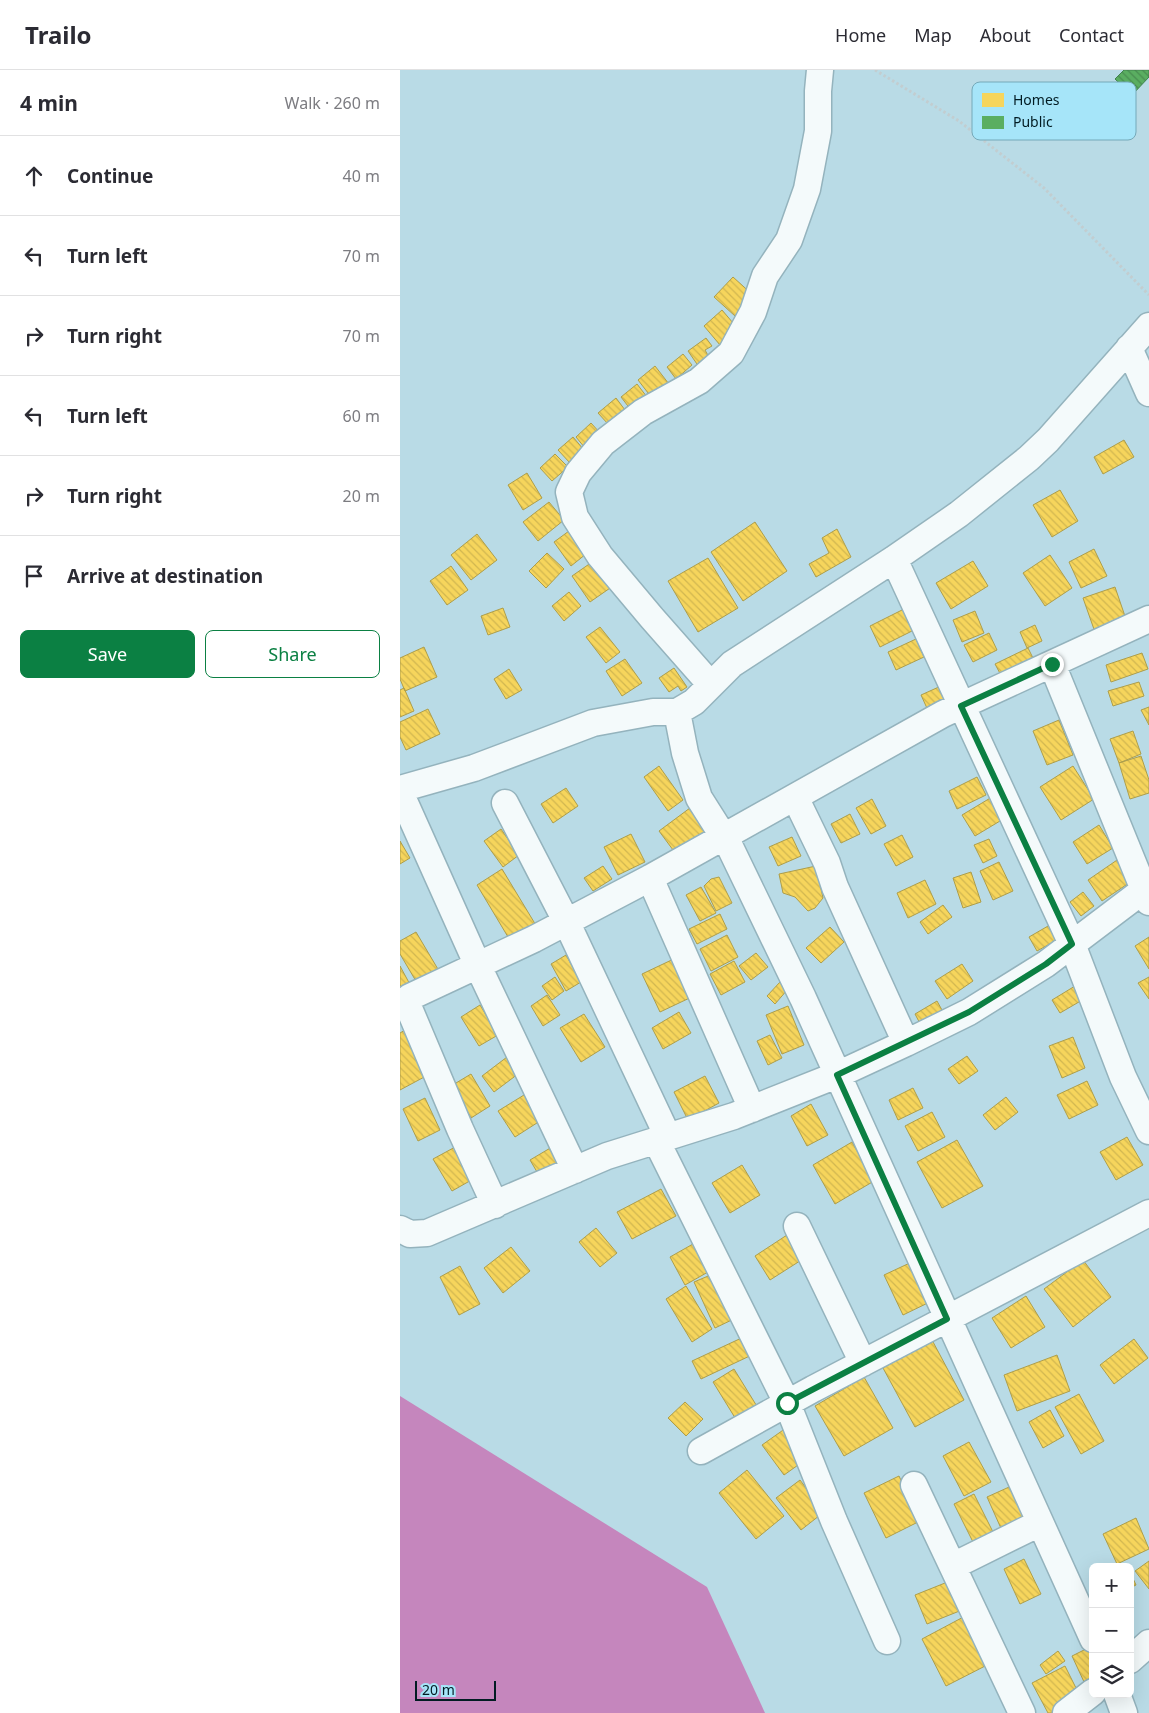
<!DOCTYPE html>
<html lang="en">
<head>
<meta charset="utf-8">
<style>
	:root { --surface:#fff; --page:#f2f2f3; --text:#2b2b33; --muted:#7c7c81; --line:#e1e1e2; --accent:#0b8043 }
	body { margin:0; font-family:"Noto Sans",sans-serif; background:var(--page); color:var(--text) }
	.controls { position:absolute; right:15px; bottom:15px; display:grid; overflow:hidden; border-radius:8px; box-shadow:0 5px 20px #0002 }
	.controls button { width:45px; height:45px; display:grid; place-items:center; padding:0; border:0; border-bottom:1px solid var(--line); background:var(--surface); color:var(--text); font:25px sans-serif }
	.scale { position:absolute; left:15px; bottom:12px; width:81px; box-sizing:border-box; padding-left:5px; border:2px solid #021c23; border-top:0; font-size:14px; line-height:18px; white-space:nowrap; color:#021c23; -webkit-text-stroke:4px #a6e5f9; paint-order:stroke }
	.stop { position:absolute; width:15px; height:15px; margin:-11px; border:4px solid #0b8043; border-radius:50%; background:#fff }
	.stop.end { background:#0b8043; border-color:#fff; box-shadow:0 1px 5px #0008 }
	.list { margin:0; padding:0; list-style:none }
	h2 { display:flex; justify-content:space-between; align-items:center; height:65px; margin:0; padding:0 20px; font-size:21px }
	h2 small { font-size:16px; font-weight:400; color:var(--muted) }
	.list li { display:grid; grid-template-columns:32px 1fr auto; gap:15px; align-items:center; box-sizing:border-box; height:80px; padding:0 20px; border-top:1px solid var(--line) }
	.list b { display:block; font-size:19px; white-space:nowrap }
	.list em { font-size:16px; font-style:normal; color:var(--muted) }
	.actions { display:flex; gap:10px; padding:15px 20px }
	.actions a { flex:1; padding:11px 0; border:1px solid var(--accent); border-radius:8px; text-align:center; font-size:18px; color:var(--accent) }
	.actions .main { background:var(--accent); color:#fff }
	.icon { flex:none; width:28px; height:28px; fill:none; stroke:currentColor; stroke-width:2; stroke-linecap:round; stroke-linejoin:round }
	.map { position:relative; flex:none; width:749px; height:1643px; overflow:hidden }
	header { display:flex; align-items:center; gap:30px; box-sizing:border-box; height:70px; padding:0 25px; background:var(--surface); border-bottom:1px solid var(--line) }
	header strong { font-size:24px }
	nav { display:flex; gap:28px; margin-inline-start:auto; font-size:18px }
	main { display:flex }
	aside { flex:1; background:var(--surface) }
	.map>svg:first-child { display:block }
	.water { fill:#c586bd }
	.homes { fill:url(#homes-back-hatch); stroke:#ad9e4b }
	.public { fill:url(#public-back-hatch); stroke:#40824e }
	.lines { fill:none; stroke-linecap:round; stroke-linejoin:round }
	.minor-casing { stroke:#94b3bd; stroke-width:29 }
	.path { stroke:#c2cdd0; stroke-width:3; stroke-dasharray:2.5 2.5; stroke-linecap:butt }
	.minor { stroke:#f4fafb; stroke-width:26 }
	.route { stroke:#0b8043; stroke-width:6 }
	.key { fill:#a6e5f9; stroke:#75a9b9; stroke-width:1 }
	.key-label { font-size:14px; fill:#021c23 }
</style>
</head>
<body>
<header>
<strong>Trailo</strong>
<nav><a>Home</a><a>Map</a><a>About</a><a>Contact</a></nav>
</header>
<main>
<aside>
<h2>4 min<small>Walk · 260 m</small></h2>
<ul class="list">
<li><svg class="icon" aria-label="ahead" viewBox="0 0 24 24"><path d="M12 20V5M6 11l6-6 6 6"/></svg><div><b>Continue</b></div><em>40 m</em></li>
<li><svg class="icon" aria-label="left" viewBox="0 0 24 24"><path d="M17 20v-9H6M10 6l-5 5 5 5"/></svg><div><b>Turn left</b></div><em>70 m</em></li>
<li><svg class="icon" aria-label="right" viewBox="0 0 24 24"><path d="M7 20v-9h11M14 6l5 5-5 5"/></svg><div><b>Turn right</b></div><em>70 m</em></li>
<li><svg class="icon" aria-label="left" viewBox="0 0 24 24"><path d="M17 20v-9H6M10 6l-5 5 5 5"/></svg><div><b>Turn left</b></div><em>60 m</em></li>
<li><svg class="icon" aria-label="right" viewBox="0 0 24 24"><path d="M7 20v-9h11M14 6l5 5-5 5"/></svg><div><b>Turn right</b></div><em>20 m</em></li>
<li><svg class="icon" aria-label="arrive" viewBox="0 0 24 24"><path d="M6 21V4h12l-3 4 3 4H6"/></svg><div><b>Arrive at destination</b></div></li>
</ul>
<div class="actions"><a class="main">Save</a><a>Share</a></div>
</aside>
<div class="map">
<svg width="749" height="1643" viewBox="0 0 749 1643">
	<defs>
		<pattern id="homes-back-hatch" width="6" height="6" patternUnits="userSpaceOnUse" patternTransform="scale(1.25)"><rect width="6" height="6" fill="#f6d55c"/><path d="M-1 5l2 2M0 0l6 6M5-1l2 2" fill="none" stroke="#d1b650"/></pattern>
		<pattern id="public-back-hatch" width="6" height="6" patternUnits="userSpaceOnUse" patternTransform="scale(1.25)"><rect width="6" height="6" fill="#5aae61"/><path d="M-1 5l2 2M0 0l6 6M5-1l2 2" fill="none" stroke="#488d50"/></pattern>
	</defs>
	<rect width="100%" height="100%" fill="#b9dbe6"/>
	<!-- water -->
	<path class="water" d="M0,1326L307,1517L365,1643H0Z"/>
	<!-- homes -->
	<path class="homes" d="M333,207L354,226L335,246L314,227Z
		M322,240L339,260L320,275L304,256Z
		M306,268L312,276L305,280L310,289L299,297L288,281Z
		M283,284L292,295L276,309L267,297Z
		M255,296L269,314L252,328L238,310Z
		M237,314L247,327L231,340L221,327Z
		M216,328L225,340L208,354L198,343Z
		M191,353L201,364L185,378L176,367Z
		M173,367L184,380L170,393L158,380Z
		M724,370L734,387L703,404L694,387Z
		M155,384L168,397L152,411L140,398Z
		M127,403L142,428L123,440L108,415Z
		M660,420L678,451L652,467L633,435Z
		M149,432L164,450L138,471L123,452Z
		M355,452L387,501L343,531L311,482Z
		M437,459L451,487L416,507L409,494L429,483L422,468Z
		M169,461L186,484L171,496L154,472Z
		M77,464L97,490L71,510L51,485Z
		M694,479L707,506L681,518L669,492Z
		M147,483L164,499L146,518L129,501Z
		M650,485L672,518L645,536L623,503Z
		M308,488L338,538L298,562L268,511Z
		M195,490L213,516L190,532L172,506Z
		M573,491L588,516L551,539L536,513Z
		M51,496L68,520L47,535L30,511Z
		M715,517L728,555L696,565L683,528Z
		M169,522L181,536L164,551L152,536Z
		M103,538L110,557L88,565L81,546Z
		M506,538L516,559L480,577L470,556Z
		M575,541L584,563L562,572L553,550Z
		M635,555L642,571L627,578L620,562Z
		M200,557L220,582L206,593L186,567Z
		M589,563L597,580L573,592L564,575Z
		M516,569L524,587L496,600L488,582Z
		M24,577L37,607L5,621L0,609V588Z
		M628,578L635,592L603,609L595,594Z
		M742,583L748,599L711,612L706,595Z
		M225,589L242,613L222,626L206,601Z
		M274,598L287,617L281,621L278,616L269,622L259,608Z
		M109,599L122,620L106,629L94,609Z
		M739,612L744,626L713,636L708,621Z
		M541,616L551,638L531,647L521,625Z
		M4,618L14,641L0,647V620Z
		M749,637V655L741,640Z
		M28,639L40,664L6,680L0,667V652Z
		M659,650L673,685L647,695L633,661Z
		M733,661L741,684L719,693L710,669Z
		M741,686L749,710V723L730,729L719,693Z
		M259,696L283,730L268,741L244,707Z
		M673,696L694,729L661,750L640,717Z
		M577,707L586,725L557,739L549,721Z
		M166,718L178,736L153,753L141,734Z
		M592,727L605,748L575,766L562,745Z
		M472,729L486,756L471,764L456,738Z
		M294,735L311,759L276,784L259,761Z
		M450,744L460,764L441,773L431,754Z
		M699,755L713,778L687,794L673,772Z
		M101,759L119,785L103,797L84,771Z
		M231,764L245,792L218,805L204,777Z
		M502,765L513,787L496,796L484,774Z
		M392,767L401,786L378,796L369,777Z
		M589,769L597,786L583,793L574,775Z
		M0,771L10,788L0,794Z
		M720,788L735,809L702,831L688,810Z
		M599,792L613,821L593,830L580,801Z
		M203,796L212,809L193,821L184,808Z
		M416,796L423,828L415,838L408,841L395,827L383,823L379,804Z
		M102,799L137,857L111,872L77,815Z
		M571,802L581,832L563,838L553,808Z
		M319,807L332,833L316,841L304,816L311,809Z
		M525,810L536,834L508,848L497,823Z
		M301,817L316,843L300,851L286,825Z
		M683,822L694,836L681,846L670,832Z
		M543,835L552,847L528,864L520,852Z
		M320,844L327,859L297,874L289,859Z
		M655,852L664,866L637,881L629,867Z
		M430,857L444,872L421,893L406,878Z
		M16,862L42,906L20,918L0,884V871Z
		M327,865L338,887L311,901L300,879Z
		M749,867V899L735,876Z
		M356,883L368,897L351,910L339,896Z
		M166,885L181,912L166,921L151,894Z
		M280,886L298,924L260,942L242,904Z
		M334,891L345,912L321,925L310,904Z
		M562,894L573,911L547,929L535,911Z
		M0,896L13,920L0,927Z
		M155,907L164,921L152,930L142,916Z
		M749,907V929L738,913Z
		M380,912L388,919L375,934L367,926Z
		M675,916L684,929L660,943L652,930Z
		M147,925L160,945L143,956L131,936Z
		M537,931L547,949L524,961L515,944Z
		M80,935L98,965L79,976L61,947Z
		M388,936L404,975L382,984L366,945Z
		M279,942L291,963L263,979L252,958Z
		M184,944L205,977L181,992L160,958Z
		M5,960L28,1005L0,1020V963Z
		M370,965L382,988L368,995L357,971Z
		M673,967L685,998L662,1008L649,976Z
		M567,986L578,1001L559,1014L548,999Z
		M107,987L118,1004L94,1022L82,1006Z
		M71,1004L90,1036L71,1048L51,1016Z
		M305,1006L319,1033L288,1050L274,1022Z
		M687,1011L698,1035L669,1049L657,1025Z
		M513,1018L523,1038L498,1050L489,1030Z
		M124,1025L140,1051L115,1067L98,1041Z
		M606,1027L618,1042L595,1060L583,1045Z
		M25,1028L40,1060L18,1071L3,1039Z
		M411,1034L428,1065L407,1076L391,1046Z
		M532,1042L545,1067L518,1081L505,1056Z
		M727,1067L743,1095L716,1110L700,1082Z
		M557,1070L583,1116L542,1138L517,1092Z
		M452,1072L474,1111L435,1134L413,1095Z
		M57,1076L75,1108L52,1121L33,1089Z
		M152,1077L162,1093L140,1107L130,1090Z
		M342,1095L360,1125L330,1143L312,1113Z
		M261,1119L276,1146L232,1169L217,1142Z
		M196,1158L217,1183L200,1197L179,1172Z
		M387,1165L403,1189L370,1210L355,1186Z
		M293,1174L308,1202L285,1215L270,1187Z
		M111,1177L130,1201L103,1223L84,1198Z
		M683,1190L711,1227L673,1257L644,1219Z
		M514,1191L534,1230L503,1245L484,1205Z
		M60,1196L80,1234L59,1245L40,1207Z
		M320,1201L340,1246L315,1258L294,1212Z
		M286,1216L312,1259L292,1272L266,1229Z
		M626,1226L645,1257L611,1278L592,1248Z
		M348,1265L356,1283L301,1309L292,1291Z
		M734,1269L748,1288L714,1314L700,1295Z
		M532,1270L564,1330L515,1357L483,1298Z
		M657,1285L670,1321L617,1341L604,1305Z
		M334,1299L358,1338L337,1351L313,1312Z
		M464,1307L493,1358L444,1386L415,1336Z
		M679,1324L704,1371L681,1384L655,1337Z
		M285,1332L303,1349L286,1366L268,1348Z
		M650,1340L664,1366L643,1378L629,1352Z
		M386,1358L408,1388L384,1405L362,1375Z
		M569,1372L591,1412L564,1426L543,1386Z
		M347,1400L384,1446L356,1469L319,1423Z
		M499,1406L520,1451L486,1468L464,1423Z
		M400,1410L424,1442L401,1460L376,1428Z
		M618,1413L635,1451L604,1465L587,1427Z
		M574,1424L597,1470L577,1480L554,1434Z
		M736,1448L749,1479L717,1494L703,1464Z
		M624,1489L641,1524L620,1534L604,1499Z
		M749,1491V1519L735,1501Z
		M730,1502L736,1515L730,1518Z
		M555,1509L567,1538L527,1554L515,1525Z
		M569,1544L593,1592L546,1616L522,1569Z
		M692,1576L693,1610L685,1614L672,1586Z
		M658,1581L665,1591L646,1604L640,1595Z
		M665,1596L681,1628L652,1643H648L632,1613Z"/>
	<!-- public -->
	<path class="public" d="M724,0H749V7L732,25L715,9Z"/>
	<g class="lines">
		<defs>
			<path id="minor" d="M729,278L749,323
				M494,489L672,874L723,1007L749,1061
				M652,594L749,832
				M311,615L252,548L200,486L175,447L169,422L178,403L203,373L243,342L299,311L331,283L353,242L365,206L389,170L407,119L418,61V21L420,0
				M277,642L285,683L299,728L330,777L403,928L693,1569
				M0,719L74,698L193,653L253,642H277L294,632L332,594L494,489L559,444L629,388L648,370L749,256
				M0,722L78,896L175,1100
				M395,727L427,793L435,817L506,973
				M105,733L166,851L268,1067
				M250,808L352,1039
				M6,931L60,1059L95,1135
				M0,934L10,927L134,869L250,808L543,644L749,549
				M256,1070L387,1333L434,1451L487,1571
				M397,1156L463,1293
				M0,1159L10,1164L27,1163L207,1086L334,1046L437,1005L506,973L569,942L646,894L749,816
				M301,1381L413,1319L749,1143
				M514,1415L622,1643
				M553,1496L640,1453
				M730,1590L749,1573
				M717,1624L724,1643
				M666,1643L693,1622"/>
		</defs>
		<!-- minor casing -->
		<use href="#minor" class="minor-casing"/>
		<!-- path -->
		<path class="path" d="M475,0L559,51L644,118L749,225"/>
		<!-- minor -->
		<use href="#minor" class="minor"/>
	</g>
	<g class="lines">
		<!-- route -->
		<path class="route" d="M387,1333L547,1249L437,1005L569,942L646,894L672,874L561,636L652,594"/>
	</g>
	<!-- legend -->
	<rect x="572" y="12" width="164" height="58" rx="8" class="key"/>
	<rect x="582" y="23" width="22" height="14" fill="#f6d55c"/>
	<rect x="582" y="46" width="22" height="13" fill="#5aae61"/>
	<g class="key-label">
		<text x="613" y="35">Homes</text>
		<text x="613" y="57">Public</text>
	</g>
</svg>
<div class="controls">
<button>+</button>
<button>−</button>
<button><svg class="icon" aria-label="layers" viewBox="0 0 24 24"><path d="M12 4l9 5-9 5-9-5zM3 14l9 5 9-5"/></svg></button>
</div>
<div class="scale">20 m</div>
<div class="stop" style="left:387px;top:1333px"></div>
<div class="stop end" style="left:652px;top:594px"></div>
</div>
</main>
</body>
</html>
